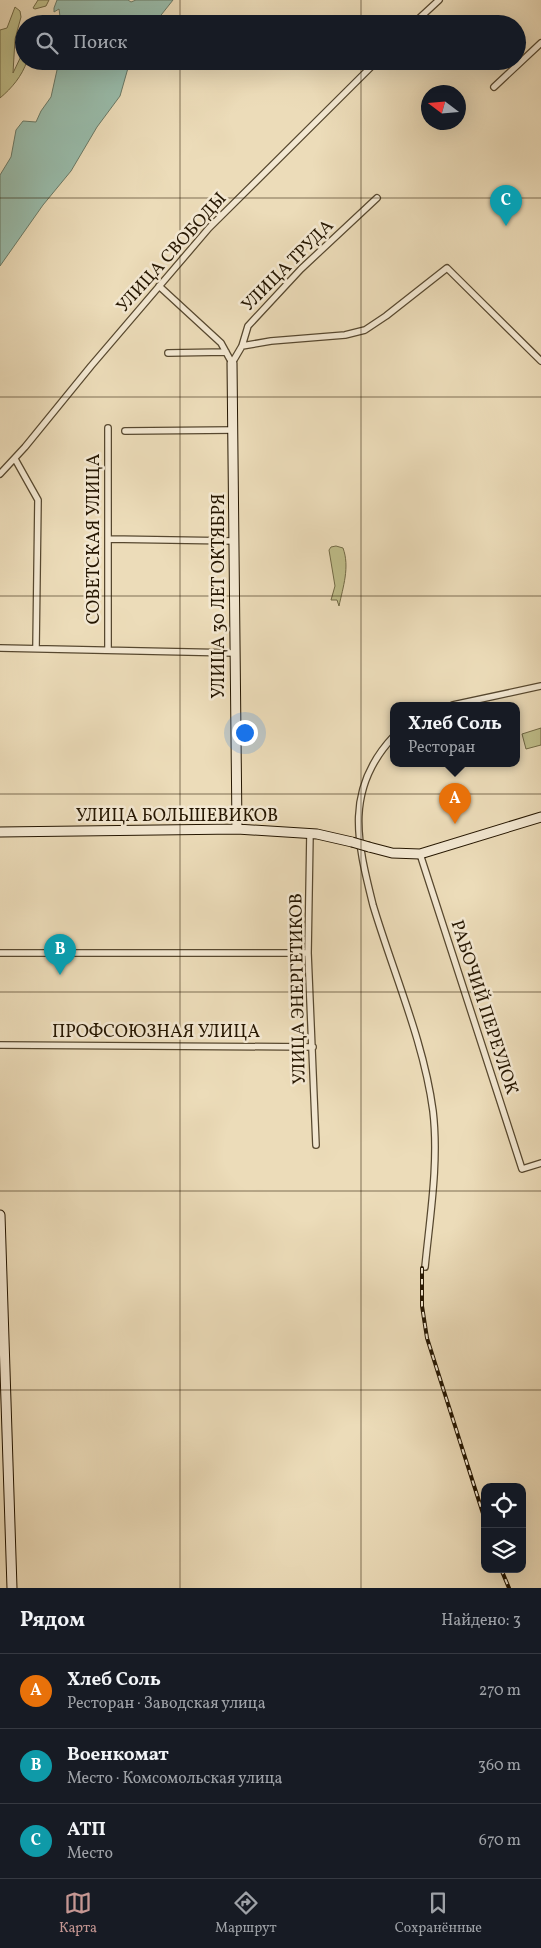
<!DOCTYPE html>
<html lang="ru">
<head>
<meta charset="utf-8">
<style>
	:root { --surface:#171b24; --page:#242831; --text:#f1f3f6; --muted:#9ea1a6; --line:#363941; --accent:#c59692 }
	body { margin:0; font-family:Vollkorn,serif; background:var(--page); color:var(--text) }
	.controls { position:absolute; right:15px; bottom:15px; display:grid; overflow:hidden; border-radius:10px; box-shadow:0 5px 20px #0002 }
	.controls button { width:45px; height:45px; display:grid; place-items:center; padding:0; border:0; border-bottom:1px solid var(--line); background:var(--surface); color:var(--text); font:25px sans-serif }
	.compass { position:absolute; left:421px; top:85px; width:45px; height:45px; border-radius:50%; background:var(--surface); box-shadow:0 5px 20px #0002; rotate:286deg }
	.you { position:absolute; left:244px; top:732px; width:18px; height:18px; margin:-12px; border:4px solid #fff; border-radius:50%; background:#1a73e8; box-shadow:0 0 0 8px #1a73e833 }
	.badge { display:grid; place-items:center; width:32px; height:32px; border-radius:50%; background:var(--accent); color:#fff; font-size:16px; font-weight:700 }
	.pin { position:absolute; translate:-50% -41px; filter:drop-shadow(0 1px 2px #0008) }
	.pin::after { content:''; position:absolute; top:26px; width:18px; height:15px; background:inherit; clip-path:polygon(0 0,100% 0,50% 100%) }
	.popup { position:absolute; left:390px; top:702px; width:130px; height:65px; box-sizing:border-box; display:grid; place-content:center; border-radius:10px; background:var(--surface); filter:drop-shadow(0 1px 4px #0005); font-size:16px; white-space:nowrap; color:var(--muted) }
	.popup b { font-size:19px; color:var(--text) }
	.popup::after { content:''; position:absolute; left:50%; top:100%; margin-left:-10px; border:10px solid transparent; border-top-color:var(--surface) }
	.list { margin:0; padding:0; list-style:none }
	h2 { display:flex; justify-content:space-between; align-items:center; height:65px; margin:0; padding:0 20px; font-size:21px }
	h2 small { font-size:16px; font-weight:400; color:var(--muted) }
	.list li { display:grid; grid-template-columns:32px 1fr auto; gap:15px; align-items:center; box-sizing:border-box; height:75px; padding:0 20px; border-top:1px solid var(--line) }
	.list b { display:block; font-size:19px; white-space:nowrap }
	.list p { margin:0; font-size:16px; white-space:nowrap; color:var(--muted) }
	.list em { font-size:16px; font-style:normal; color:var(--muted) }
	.icon { flex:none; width:28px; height:28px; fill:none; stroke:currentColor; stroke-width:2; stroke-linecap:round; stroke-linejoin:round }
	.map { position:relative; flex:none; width:541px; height:1588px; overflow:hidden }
	.search { position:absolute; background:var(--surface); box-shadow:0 5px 20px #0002; left:15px; right:15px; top:15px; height:55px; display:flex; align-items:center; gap:12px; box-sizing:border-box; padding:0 18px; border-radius:28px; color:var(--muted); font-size:19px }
	.sheet { height:290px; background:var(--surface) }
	nav { display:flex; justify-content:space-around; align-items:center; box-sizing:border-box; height:70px; border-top:1px solid var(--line); background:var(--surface); font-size:14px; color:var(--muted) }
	nav a { display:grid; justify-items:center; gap:2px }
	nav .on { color:var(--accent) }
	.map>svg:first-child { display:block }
	.green { fill:#bfbe8a; stroke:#726a46 }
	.water { fill:#99bcab; stroke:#6b7a67 }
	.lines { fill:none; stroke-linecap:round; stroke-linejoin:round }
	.street-casing { stroke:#57482f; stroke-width:8 }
	.secondary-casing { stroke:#251601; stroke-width:11 }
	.street { stroke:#f3e8d2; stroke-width:5.5 }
	.secondary { stroke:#f3e8d2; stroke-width:9 }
	.rail-casing { stroke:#251601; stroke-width:4 }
	.rail { stroke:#f3e8d2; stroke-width:2; stroke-dasharray:5.5; stroke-linecap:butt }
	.secondary-bridge-casing { stroke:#251601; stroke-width:11; stroke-linecap:butt }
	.secondary-bridge { stroke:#f3e8d2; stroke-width:9 }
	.grid { fill:none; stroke:#251601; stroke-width:1; stroke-opacity:0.55 }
	.labels { text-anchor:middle; stroke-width:5; stroke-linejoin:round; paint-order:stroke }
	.street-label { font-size:18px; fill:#251601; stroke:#f3e8d2 }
</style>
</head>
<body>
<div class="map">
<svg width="541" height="1588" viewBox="0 0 541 1588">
	<rect width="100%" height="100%" fill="#ecdcb9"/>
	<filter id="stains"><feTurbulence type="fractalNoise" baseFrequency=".004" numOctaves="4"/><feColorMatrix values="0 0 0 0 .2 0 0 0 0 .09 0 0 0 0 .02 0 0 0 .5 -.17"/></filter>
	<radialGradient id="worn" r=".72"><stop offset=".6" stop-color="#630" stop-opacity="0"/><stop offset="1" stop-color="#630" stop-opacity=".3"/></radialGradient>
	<!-- green -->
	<path class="green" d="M38,0H49L46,6L35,9L33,8Z
		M15,7L20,11L21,17L15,39L13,73L24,50V61H27C22,76 12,88 0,98V30L7,28Z
		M336,546L343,548C350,567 343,587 339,606L337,600H331L335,586L329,550L331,547Z
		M541,728V745L526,749L522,734Z"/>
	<!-- water -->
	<path class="water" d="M57,0H128L131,2L136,0H173L154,24H61L59,9L54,12V8Z
		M59,61H130L120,96L97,127L71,171L43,205L0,266V175L11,157L16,130L23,121L36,122L41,111L51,97Z"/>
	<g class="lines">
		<defs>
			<path id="street" d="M413,24L439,0
				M494,87L541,43
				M159,286L221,343L232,363L242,346L248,326L301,269L377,198
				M242,346L271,341L345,335L365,330L386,316L447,268L541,361
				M168,353L226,352
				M108,428V650
				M125,431L234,430
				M15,459L38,500L36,648
				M0,474L25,447L91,366L209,228L377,61
				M108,539L234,541
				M0,648L235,653
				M453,705L541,686
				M394,736C344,789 357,841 373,905C393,972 424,1042 433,1111C439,1162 430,1216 425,1267
				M310,833L308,953L316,1145
				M420,854L522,1169L541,1163
				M0,953H308
				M0,1045L313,1047"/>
			<path id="secondary" d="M232,363L237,829
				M0,832L237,829L317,834L352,842
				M369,847L392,853L420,854L541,817
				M0,1215L12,1588"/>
		</defs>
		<!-- street casing -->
		<use href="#street" class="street-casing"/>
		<!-- secondary casing -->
		<use href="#secondary" class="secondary-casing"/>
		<!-- street -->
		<use href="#street" class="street"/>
		<!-- secondary -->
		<use href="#secondary" class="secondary"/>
		<defs>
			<path id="rail" d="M422,1268V1306L427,1338L485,1520
				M501,1569L509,1588"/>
		</defs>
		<!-- rail casing -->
		<use href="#rail" class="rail-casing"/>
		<!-- rail -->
		<use href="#rail" class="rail"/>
		<defs>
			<path id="secondary-bridge" d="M352,842L369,847"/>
		</defs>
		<!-- secondary-bridge casing -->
		<use href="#secondary-bridge" class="secondary-bridge-casing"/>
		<!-- secondary-bridge -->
		<use href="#secondary-bridge" class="secondary-bridge"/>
	</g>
	<!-- grid -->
	<path class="grid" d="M180,0V24M361,0V24M180,61V1588M361,61V1588M0,198H541M0,397H541M0,596H541M0,794H541M0,992H541M0,1191H541M0,1390H541"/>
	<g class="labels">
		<!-- street labels -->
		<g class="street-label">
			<text transform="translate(171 252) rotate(-48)" y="6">УЛИЦА СВОБОДЫ</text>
			<text transform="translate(287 265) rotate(-45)" y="6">УЛИЦА ТРУДА</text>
			<text transform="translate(93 539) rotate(-90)" y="6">СОВЕТСКАЯ УЛИЦА</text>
			<text transform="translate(218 596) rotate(-90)" y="6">УЛИЦА 30 ЛЕТ ОКТЯБРЯ</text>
			<text x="177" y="821">УЛИЦА БОЛЬШЕВИКОВ</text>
			<text transform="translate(297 989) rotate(-91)" y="6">УЛИЦА ЭНЕРГЕТИКОВ</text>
			<text transform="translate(485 1007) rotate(72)" y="6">РАБОЧИЙ ПЕРЕУЛОК</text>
			<text x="156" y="1037">ПРОФСОЮЗНАЯ УЛИЦА</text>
		</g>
	</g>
	<rect width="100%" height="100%" filter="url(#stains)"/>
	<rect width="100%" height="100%" fill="url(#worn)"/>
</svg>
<div class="controls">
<button><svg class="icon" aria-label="locate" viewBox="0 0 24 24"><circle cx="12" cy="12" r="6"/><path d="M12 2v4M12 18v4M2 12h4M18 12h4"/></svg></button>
<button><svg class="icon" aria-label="layers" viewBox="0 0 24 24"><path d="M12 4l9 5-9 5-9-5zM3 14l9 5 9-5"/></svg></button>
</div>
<svg class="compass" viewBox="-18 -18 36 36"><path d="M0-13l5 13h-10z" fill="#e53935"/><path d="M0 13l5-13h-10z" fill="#9ea1a6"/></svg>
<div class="you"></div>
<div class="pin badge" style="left:455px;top:824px;background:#e8710a">A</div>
<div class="popup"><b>Хлеб Соль</b>Ресторан</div>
<div class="pin badge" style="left:60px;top:975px;background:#0f9aa8">B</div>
<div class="pin badge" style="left:506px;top:226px;background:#0f9aa8">C</div>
<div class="search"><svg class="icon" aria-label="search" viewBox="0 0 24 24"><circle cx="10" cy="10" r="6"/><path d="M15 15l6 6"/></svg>Поиск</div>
</div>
<section class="sheet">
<h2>Рядом<small>Найдено: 3</small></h2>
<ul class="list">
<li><span class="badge" style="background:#e8710a">A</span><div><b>Хлеб Соль</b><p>Ресторан · Заводская улица</p></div><em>270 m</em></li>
<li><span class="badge" style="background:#0f9aa8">B</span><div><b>Военкомат</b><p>Место · Комсомольская улица</p></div><em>360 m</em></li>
<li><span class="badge" style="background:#0f9aa8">C</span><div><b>АТП</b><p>Место</p></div><em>670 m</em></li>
</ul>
</section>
<nav>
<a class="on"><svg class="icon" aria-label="map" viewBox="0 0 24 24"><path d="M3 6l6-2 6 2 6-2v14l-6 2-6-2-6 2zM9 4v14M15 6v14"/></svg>Карта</a>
<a><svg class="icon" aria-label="directions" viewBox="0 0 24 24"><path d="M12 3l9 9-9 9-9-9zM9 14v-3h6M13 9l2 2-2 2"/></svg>Маршрут</a>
<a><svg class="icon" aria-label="saved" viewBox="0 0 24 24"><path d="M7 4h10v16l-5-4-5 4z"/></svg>Сохранённые</a>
</nav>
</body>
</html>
